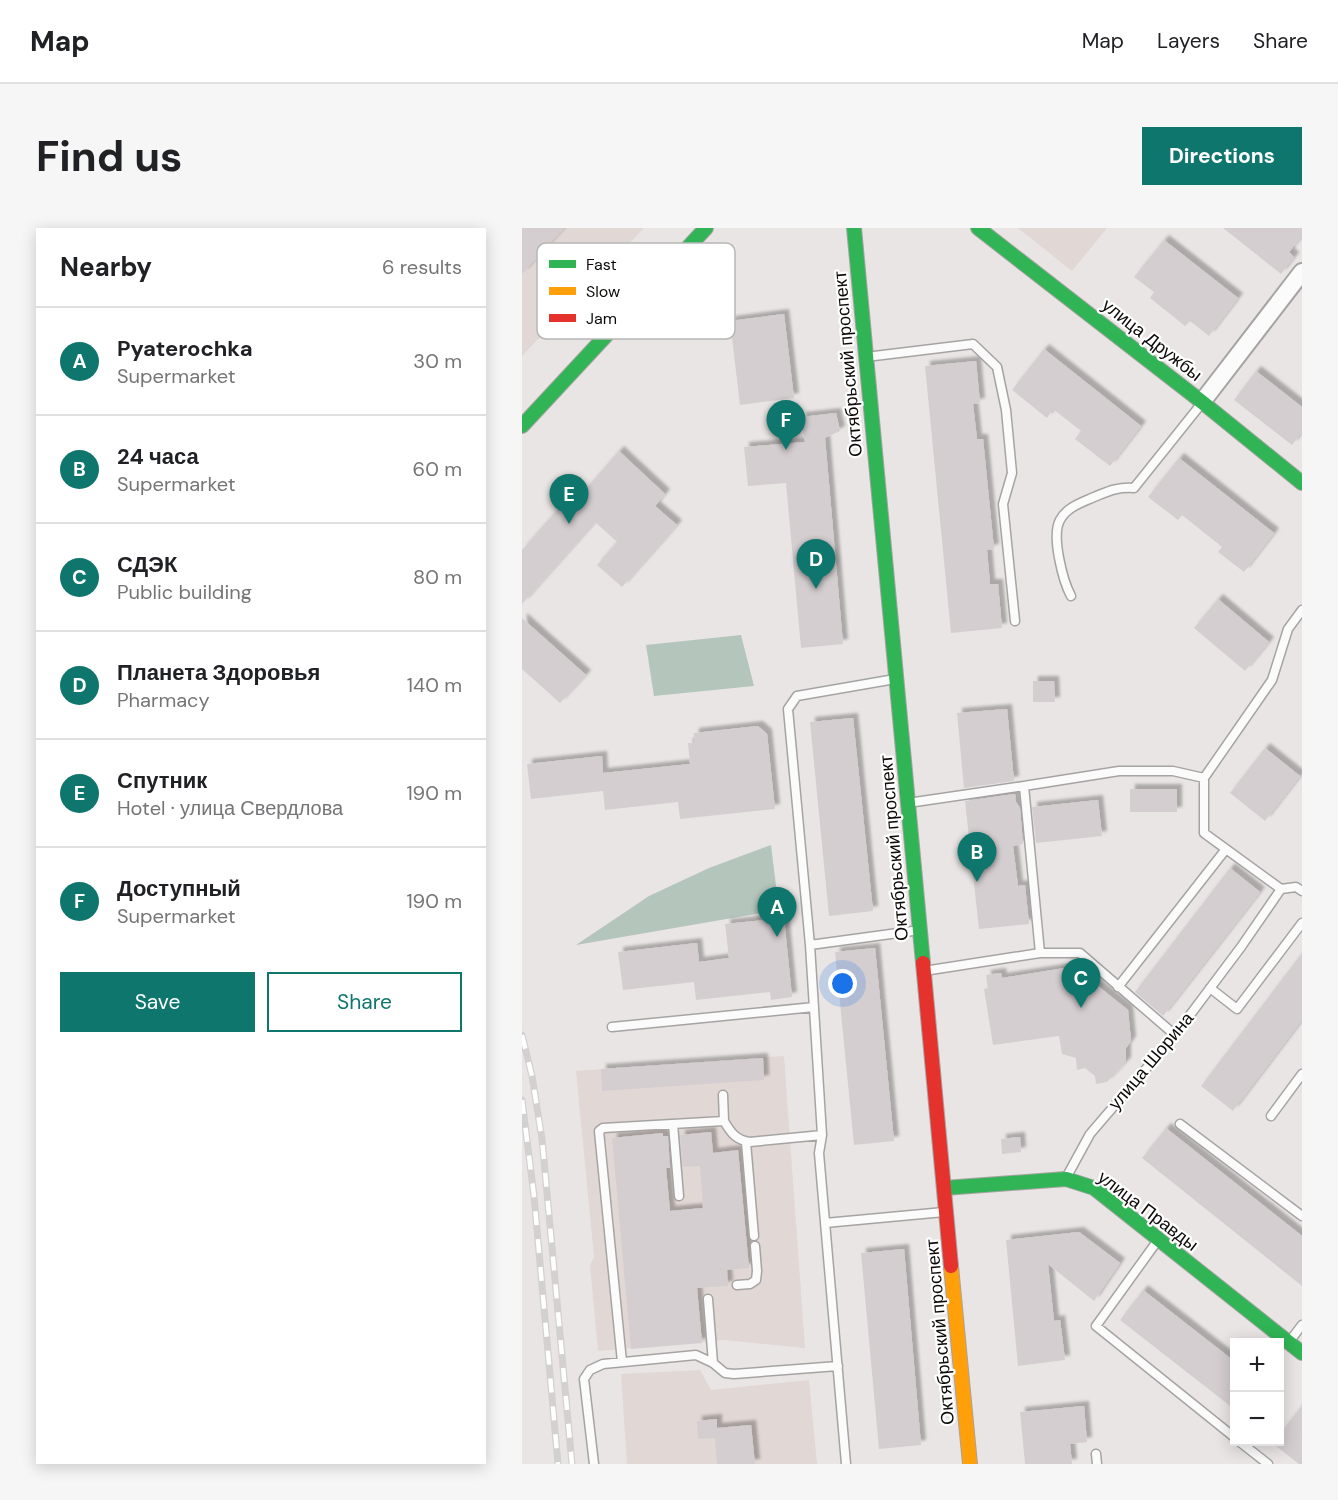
<!DOCTYPE html>
<html lang="en">
<head>
<meta charset="utf-8">
<style>
	:root { --surface:#fff; --page:#f6f6f6; --text:#202124; --muted:#757577; --line:#e0e0e0; --accent:#0f766e }
	body { margin:0; font-family:"DM Sans",sans-serif; background:var(--page); color:var(--text) }
	.controls { position:absolute; right:18px; bottom:18px; display:grid; overflow:hidden; border-radius:0px; box-shadow:0 3px 15px #0003 }
	.controls button { width:54px; height:54px; display:grid; place-items:center; padding:0; border:0; border-bottom:2px solid var(--line); background:var(--surface); color:var(--text); font:30px sans-serif }
	.you { position:absolute; left:321px; top:756px; width:21px; height:21px; margin:-15px; border:4px solid #fff; border-radius:50%; background:#1a73e8; box-shadow:0 0 0 9px #1a73e833 }
	.badge { display:grid; place-items:center; width:39px; height:39px; border-radius:50%; background:var(--accent); color:#fff; font-size:20px; font-weight:700 }
	.pin { position:absolute; translate:-50% -50px; filter:drop-shadow(0 2px 3px #0008) }
	.pin::after { content:''; position:absolute; top:32px; width:21px; height:18px; background:inherit; clip-path:polygon(0 0,100% 0,50% 100%) }
	.list { margin:0; padding:0; list-style:none }
	h2 { display:flex; justify-content:space-between; align-items:center; height:78px; margin:0; padding:0 24px; font-size:26px }
	h2 small { font-size:20px; font-weight:400; color:var(--muted) }
	.list li { display:grid; grid-template-columns:39px 1fr auto; gap:18px; align-items:center; box-sizing:border-box; height:108px; padding:0 24px; border-top:2px solid var(--line) }
	.list b { display:block; font-size:22px; white-space:nowrap }
	.list p { margin:0; font-size:20px; white-space:nowrap; color:var(--muted) }
	.list em { font-size:20px; font-style:normal; color:var(--muted) }
	.actions { display:flex; gap:12px; padding:18px 24px }
	.actions a { flex:1; padding:14px 0; border:2px solid var(--accent); border-radius:0px; text-align:center; font-size:21px; color:var(--accent) }
	.actions .main { background:var(--accent); color:#fff }
	.map { position:relative; flex:none; width:780px; height:1236px; overflow:hidden; border-radius:0px }
	header { display:flex; align-items:center; gap:36px; box-sizing:border-box; height:84px; padding:0 30px; background:var(--surface); border-bottom:2px solid var(--line) }
	header strong { font-size:28px }
	nav { display:flex; gap:33px; margin-inline-start:auto; font-size:21px }
	.intro { display:flex; align-items:center; justify-content:space-between; box-sizing:border-box; height:144px; padding:0 36px }
	h1 { margin:0; font-size:42px }
	.button { padding:15px 27px; border-radius:0px; background:var(--accent); color:#fff; font-size:21px; font-weight:700 }
	main { display:flex; gap:36px; padding:0 36px }
	aside { flex:1; background:var(--surface); border-radius:0px; box-shadow:0 3px 15px #0003 }
	.map>svg:first-child { display:block }
	.built { fill:#e1d7d4 }
	.forest { fill:#b4c5bb }
	.building { fill:#d5ced1; filter:url(#shadow) }
	.lines { fill:none; stroke-linecap:round; stroke-linejoin:round }
	.lane-casing { stroke:#a6a4a3; stroke-width:11 }
	.street-casing { stroke:#a6a4a3; stroke-width:20 }
	.fast-casing { stroke:#a6a4a3; stroke-width:16 }
	.slow-casing { stroke:#a6a4a3; stroke-width:16 }
	.jam-casing { stroke:#a6a4a3; stroke-width:16 }
	.lane { stroke:#fcfbfb; stroke-width:8 }
	.street { stroke:#fcfbfb; stroke-width:16 }
	.fast { stroke:#30b455; stroke-width:14 }
	.slow { stroke:#ff9f0a; stroke-width:14 }
	.jam { stroke:#e5322d; stroke-width:14 }
	.rail-casing { stroke:#d2d1d0; stroke-width:7 }
	.rail { stroke:#fff; stroke-width:4.5; stroke-dasharray:14; stroke-linecap:butt }
	.labels { text-anchor:middle; stroke-width:4.5; stroke-linejoin:round; paint-order:stroke }
	.street-label { font-size:18px; fill:#0d0b0a; stroke:#fff }
	.key { fill:#fff; stroke:#b6b6b6; stroke-width:1.5 }
	.key-label { font-size:16px; fill:#0d0b0a }
</style>
</head>
<body>
<header>
<strong>Map</strong>
<nav><a>Map</a><a>Layers</a><a>Share</a></nav>
</header>
<div class="intro"><h1>Find us</h1><a class="button">Directions</a></div>
<main>
<aside>
<h2>Nearby<small>6 results</small></h2>
<ul class="list">
<li><span class="badge">A</span><div><b>Pyaterochka</b><p>Supermarket</p></div><em>30 m</em></li>
<li><span class="badge">B</span><div><b>24 часа</b><p>Supermarket</p></div><em>60 m</em></li>
<li><span class="badge">C</span><div><b>СДЭК</b><p>Public building</p></div><em>80 m</em></li>
<li><span class="badge">D</span><div><b>Планета Здоровья</b><p>Pharmacy</p></div><em>140 m</em></li>
<li><span class="badge">E</span><div><b>Спутник</b><p>Hotel · улица Свердлова</p></div><em>190 m</em></li>
<li><span class="badge">F</span><div><b>Доступный</b><p>Supermarket</p></div><em>190 m</em></li>
</ul>
<div class="actions"><a class="main">Save</a><a>Share</a></div>
</aside>
<div class="map">
<svg width="780" height="1236" viewBox="0 0 780 1236">
	<defs>
		<filter id="shadow"><feDropShadow dx="5" dy="-5" stdDeviation="1.5" flood-color="#0004"/></filter>
	</defs>
	<rect width="100%" height="100%" fill="#e9e5e4"/>
	<!-- built -->
	<path class="built" d="M0,0H122L0,128Z
		M496,0H585L550,43Z
		M262,828L283,1120L202,1112L76,1123L68,1037L72,1029L54,843Z
		M178,1142L189,1162L287,1152L295,1236H105L99,1146Z"/>
	<!-- forest -->
	<path class="forest" d="M219,407L232,458L132,468L124,417Z
		M249,617L257,682L54,717L127,668L187,640Z"/>
	<!-- building -->
	<path class="building" d="M0,0H42L0,46Z
		M701,0H780V8L767,24L772,29L759,46Z
		M642,12L716,70L687,108L668,93L663,98L628,70L632,64L612,49Z
		M262,86L272,170L218,177L208,93Z
		M522,121L619,198L588,238L553,211L559,203L531,181L525,190L490,162Z
		M454,133L458,175L451,176L455,211H461L472,321L465,322L468,356H476L480,400L429,405L403,138Z
		M734,143L780,179V204L770,217L712,172Z
		M314,185L318,203L303,210L321,416L279,420L264,255L226,258L222,219L283,214L279,189Z
		M97,223L143,266L133,278L155,297L100,359L75,337L95,314L73,294L0,376V322L46,270L52,275Z
		M657,230L752,305L722,344L696,324L700,319L660,287L656,292L626,269Z
		M696,371L747,414L723,443L672,400Z
		M0,390L64,447L38,475L0,441Z
		M511,453H532L533,474H511Z
		M485,481L492,553L442,560L435,485Z
		M331,490L351,683L307,688L288,494Z
		M236,498L245,506L253,581L158,591L156,574L83,582L81,563L9,571L5,536L80,528L81,545L168,536L166,515H172V505Z
		M743,520L778,548L743,593L708,565Z
		M608,561H655V584H608Z
		M493,566L494,574L498,580L501,616L491,618L496,658L503,657L507,696L457,701L443,573Z
		M576,572L580,608L514,615L510,579Z
		M708,640L738,664L641,788L613,764Z
		M262,690L270,769L249,772L248,764L174,772L172,754L101,762L96,724L175,715L177,734L207,730L203,696Z
		M353,720L372,913L332,917L313,724Z
		M780,725V792L711,883L679,858Z
		M547,735L606,782L609,813L604,820V834L585,854L574,856L573,848L563,840L555,842L554,830L540,826L537,808L471,817L462,761L466,760L464,747L479,745L480,750L543,740Z
		M241,830L242,852L80,863L79,841Z
		M644,900L780,1008V1058L620,930Z
		M189,904L191,925L216,922L227,1040L205,1042L206,1058L175,1060L180,1115L109,1121L90,910L141,905V908H146L148,940H144L148,983L181,980L178,938L161,939L158,907Z
		M498,909L499,924L480,926L479,911Z
		M557,1004L598,1035L572,1073L526,1036L532,1093L538,1092L543,1132L496,1138L484,1012Z
		M382,1021L399,1217L357,1221L339,1025Z
		M621,1062L712,1133V1181L598,1092Z
		M780,1177V1236H777L750,1215L758,1214V1206Z
		M562,1178L565,1214L548,1216L550,1236H503L498,1184Z
		M195,1191V1200L229,1197L233,1236H195L193,1210L176,1211L175,1193Z"/>
	<g class="lines">
		<defs>
			<path id="lane" d="M344,129L451,116L475,139L484,182L490,245L481,276L493,393
				M549,368C541,353 529,308 538,292C545,279 559,275 572,269C587,263 594,259 612,260L680,175
				M780,382L766,401L750,452L682,550V605L759,661L774,659L780,663
				M386,575L502,558
				M288,717L398,702
				M402,743L518,725
				M596,759L704,621
				M688,760L715,781L780,695
				M90,799L292,779
				M653,807L558,725H518L502,558L597,543H651L682,550
				M201,867L202,893
				M749,888L780,846
				M151,896L157,968
				M658,896L780,988
				M224,914L232,1008
				M544,950L568,906L653,807L719,719L759,661
				M303,995L422,984
				M636,1012L574,1098L712,1209
				M215,1057L228,1056L234,1052L235,1043L233,1018
				M186,1071L191,1135
				M767,1114L780,1097
				M100,1134L77,903L81,900L202,893C209,905 214,912 228,914L300,907
				M718,1214L746,1236
				M574,1226L575,1236
				M72,1236L62,1151L68,1142L81,1136L174,1127L191,1135L203,1145L212,1146L316,1138
				M324,1236L297,925L300,907L288,717L266,481L275,468L373,451"/>
			<path id="street" d="M680,174L780,44"/>
			<path id="fast" d="M332,0L401,735
				M456,0L680,174L780,255
				M0,198L184,0
				M422,960L544,951L572,960L780,1125"/>
			<path id="slow" d="M429,1038L448,1236"/>
			<path id="jam" d="M401,735L429,1038"/>
		</defs>
		<!-- lane casing -->
		<use href="#lane" class="lane-casing"/>
		<!-- street casing -->
		<use href="#street" class="street-casing"/>
		<!-- fast casing -->
		<use href="#fast" class="fast-casing"/>
		<!-- slow casing -->
		<use href="#slow" class="slow-casing"/>
		<!-- jam casing -->
		<use href="#jam" class="jam-casing"/>
		<!-- lane -->
		<use href="#lane" class="lane"/>
		<!-- street -->
		<use href="#street" class="street"/>
		<!-- fast -->
		<use href="#fast" class="fast"/>
		<!-- slow -->
		<use href="#slow" class="slow"/>
		<!-- jam -->
		<use href="#jam" class="jam"/>
		<defs>
			<path id="rail" d="M0,807L10,848L20,911L50,1236
				M0,872L12,968L36,1236"/>
		</defs>
		<!-- rail casing -->
		<use href="#rail" class="rail-casing"/>
		<!-- rail -->
		<use href="#rail" class="rail"/>
	</g>
	<g class="labels">
		<!-- street labels -->
		<g class="street-label">
			<text transform="translate(630 112) rotate(38)" y="6">улица Дружбы</text>
			<text transform="translate(326 136) rotate(-95)" y="6">Октябрьский проспект</text>
			<text transform="translate(372 620) rotate(-95)" y="6">Октябрьский проспект</text>
			<text transform="translate(629 833) rotate(-50)" y="6">улица Шорина</text>
			<text transform="translate(626 983) rotate(37)" y="6">улица Правды</text>
			<text transform="translate(418 1104) rotate(-95)" y="6">Октябрьский проспект</text>
		</g>
	</g>
	<!-- legend -->
	<rect x="15" y="15" width="198" height="96" rx="9" class="key"/>
	<rect x="27" y="32" width="27" height="8" fill="#30b455"/>
	<rect x="27" y="59" width="27" height="8" fill="#ff9f0a"/>
	<rect x="27" y="86" width="27" height="8" fill="#e5322d"/>
	<g class="key-label">
		<text x="64" y="42">Fast</text>
		<text x="64" y="69">Slow</text>
		<text x="64" y="96">Jam</text>
	</g>
</svg>
<div class="controls">
<button>+</button>
<button>−</button>
</div>
<div class="you"></div>
<div class="pin badge" style="left:255px;top:709px">A</div>
<div class="pin badge" style="left:455px;top:654px">B</div>
<div class="pin badge" style="left:559px;top:780px">C</div>
<div class="pin badge" style="left:294px;top:361px">D</div>
<div class="pin badge" style="left:47px;top:296px">E</div>
<div class="pin badge" style="left:264px;top:222px">F</div>
</div>
</main>
</body>
</html>
